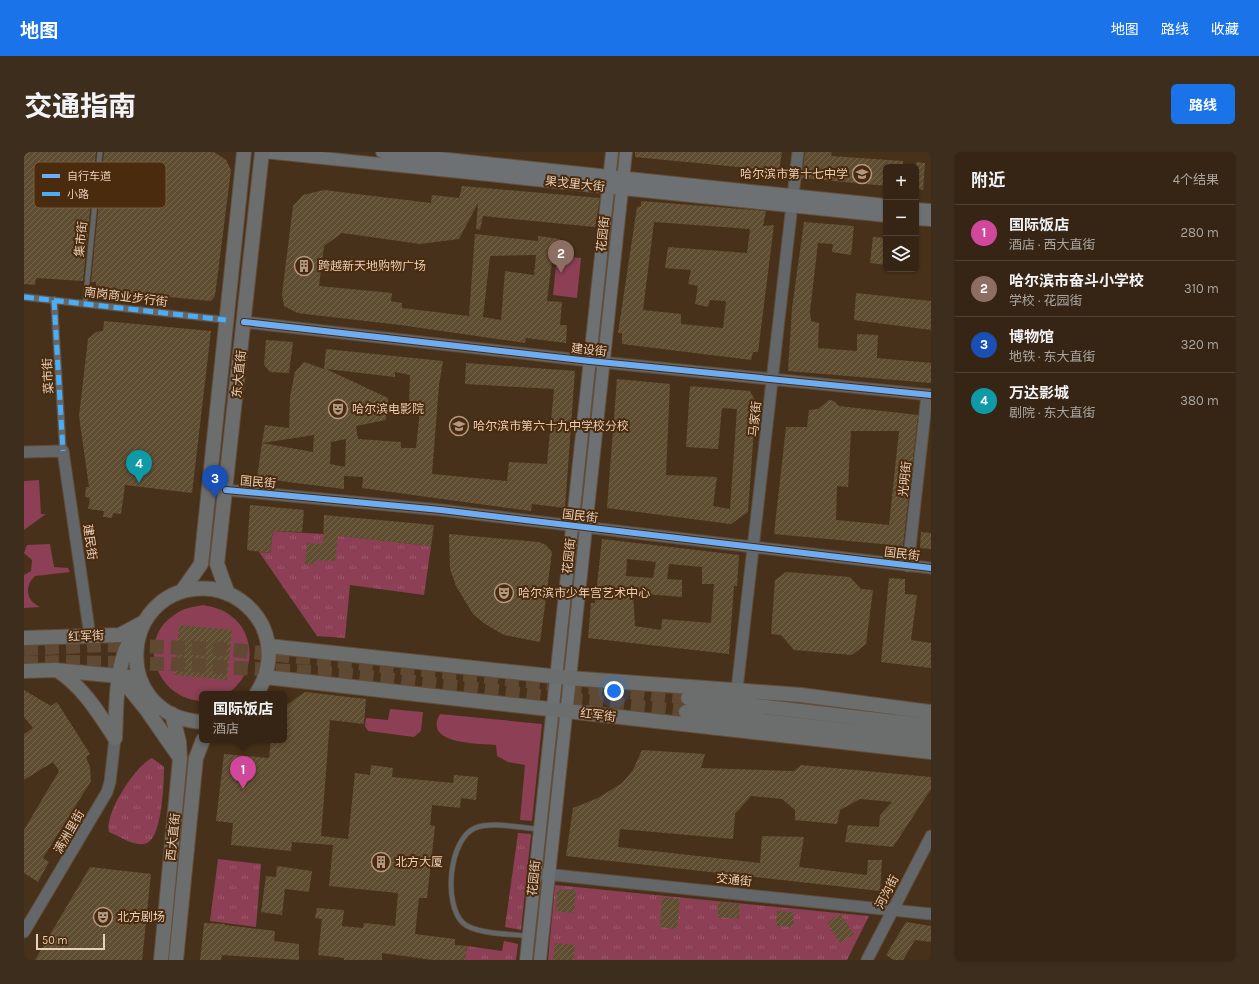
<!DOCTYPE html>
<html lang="zh">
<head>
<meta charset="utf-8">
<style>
	:root { --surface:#362514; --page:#3d2d1d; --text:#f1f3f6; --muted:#aaa5a0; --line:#504234; --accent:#1a73e8 }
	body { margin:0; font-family:Karla,"Noto Sans SC",sans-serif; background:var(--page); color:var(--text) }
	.controls { position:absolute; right:12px; top:12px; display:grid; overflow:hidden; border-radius:6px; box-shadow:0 1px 3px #0004 }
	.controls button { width:36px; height:36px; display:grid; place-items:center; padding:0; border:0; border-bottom:1px solid var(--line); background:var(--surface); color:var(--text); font:20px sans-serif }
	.scale { position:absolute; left:12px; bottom:10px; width:69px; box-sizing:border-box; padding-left:4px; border:2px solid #e8cfbb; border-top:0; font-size:11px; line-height:14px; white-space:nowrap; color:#e8cfbb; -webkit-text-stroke:3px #4a2b0d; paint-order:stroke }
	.you { position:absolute; left:590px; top:539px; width:14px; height:14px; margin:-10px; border:3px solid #fff; border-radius:50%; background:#1a73e8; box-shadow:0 0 0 6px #1a73e833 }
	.badge { display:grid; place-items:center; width:26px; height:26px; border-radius:50%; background:var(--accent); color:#fff; font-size:13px; font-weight:700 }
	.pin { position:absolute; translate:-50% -33px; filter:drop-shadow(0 1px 2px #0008) }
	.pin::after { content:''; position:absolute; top:21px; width:14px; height:12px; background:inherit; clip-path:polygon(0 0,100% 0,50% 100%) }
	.popup { position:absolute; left:175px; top:539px; width:88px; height:52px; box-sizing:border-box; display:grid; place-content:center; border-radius:6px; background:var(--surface); filter:drop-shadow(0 1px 3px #0005); font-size:13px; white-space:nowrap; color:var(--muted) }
	.popup b { font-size:15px; color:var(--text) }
	.popup::after { content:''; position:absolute; left:50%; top:100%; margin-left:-8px; border:8px solid transparent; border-top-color:var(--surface) }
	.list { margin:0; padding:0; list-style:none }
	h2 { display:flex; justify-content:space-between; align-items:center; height:52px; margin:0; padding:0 16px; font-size:17px }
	h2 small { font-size:13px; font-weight:400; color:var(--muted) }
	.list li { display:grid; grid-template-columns:26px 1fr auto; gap:12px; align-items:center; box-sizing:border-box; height:56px; padding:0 16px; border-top:1px solid var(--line) }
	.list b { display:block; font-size:15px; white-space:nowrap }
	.list p { margin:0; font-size:13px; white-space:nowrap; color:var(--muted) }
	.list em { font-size:13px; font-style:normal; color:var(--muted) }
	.icon { flex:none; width:22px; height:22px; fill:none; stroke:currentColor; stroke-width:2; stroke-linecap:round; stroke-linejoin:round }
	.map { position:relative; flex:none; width:907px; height:808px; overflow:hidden; border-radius:6px }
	header { display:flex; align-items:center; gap:24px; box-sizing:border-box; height:56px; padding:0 20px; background:var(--accent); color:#fff }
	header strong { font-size:19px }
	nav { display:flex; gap:22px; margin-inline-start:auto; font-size:14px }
	.intro { display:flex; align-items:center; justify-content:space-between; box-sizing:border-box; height:96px; padding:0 24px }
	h1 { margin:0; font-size:28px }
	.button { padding:10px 18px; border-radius:6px; background:var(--accent); color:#fff; font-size:14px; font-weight:700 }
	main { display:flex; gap:24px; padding:0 24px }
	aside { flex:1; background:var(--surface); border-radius:6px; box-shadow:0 1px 3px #0004 }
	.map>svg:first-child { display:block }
	.grass { fill:#8c3f55 }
	.park { fill:url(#park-tufts) }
	.building { fill:url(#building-hatch); fill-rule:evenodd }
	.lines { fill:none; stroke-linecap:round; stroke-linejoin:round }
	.primary-tunnel { stroke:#604932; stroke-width:14; stroke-dasharray:14 7; stroke-linecap:butt }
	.service-casing { stroke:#624d3a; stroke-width:6 }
	.pedestrian-casing { stroke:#624d3a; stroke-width:8 }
	.tertiary-casing { stroke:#624d3a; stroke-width:13 }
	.secondary-casing { stroke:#624d3a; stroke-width:14 }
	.primary-casing { stroke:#624d3a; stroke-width:16 }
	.service { stroke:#646769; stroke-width:4.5 }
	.pedestrian { stroke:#646769; stroke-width:6 }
	.tertiary { stroke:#646769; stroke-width:11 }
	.secondary { stroke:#6d7173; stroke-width:12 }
	.primary { stroke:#6c6d6d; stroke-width:14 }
	.quiet { stroke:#49aef6; stroke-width:5; stroke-dasharray:10 5; stroke-linecap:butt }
	.cycleway-casing { stroke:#4a2b0d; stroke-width:8 }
	.cycleway { stroke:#6dadf4; stroke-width:6 }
	.labels { text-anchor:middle; stroke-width:4; stroke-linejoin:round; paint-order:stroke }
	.poi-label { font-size:12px; fill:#e8cfbb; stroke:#4a2b0d; text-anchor:start }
	.street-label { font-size:12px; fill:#e8cfbb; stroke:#4a2b0d }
	.key { fill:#4a2b0d; stroke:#795c41; stroke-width:1 }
	.key-label { font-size:11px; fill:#e8cfbb }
</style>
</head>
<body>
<header>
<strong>地图</strong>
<nav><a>地图</a><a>路线</a><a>收藏</a></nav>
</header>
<div class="intro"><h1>交通指南</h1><a class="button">路线</a></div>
<main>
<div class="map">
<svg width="907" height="808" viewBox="0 0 907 808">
	<defs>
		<pattern id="park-tufts" width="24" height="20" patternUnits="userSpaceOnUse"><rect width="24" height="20" fill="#8c3f55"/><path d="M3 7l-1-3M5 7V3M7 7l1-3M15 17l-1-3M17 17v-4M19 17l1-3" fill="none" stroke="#9c5a6c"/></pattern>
		<pattern id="building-hatch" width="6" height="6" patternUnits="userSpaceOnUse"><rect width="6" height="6" fill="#5f4d31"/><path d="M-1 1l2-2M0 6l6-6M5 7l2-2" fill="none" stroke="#76664d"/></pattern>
	</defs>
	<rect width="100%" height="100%" fill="#48311a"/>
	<!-- grass -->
	<path class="grass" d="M533,104L557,106L553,146L529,143Z
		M15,328L17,362H22L0,378V329Z
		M26,392L30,415L44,416L46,420L11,424C0,434 2,449 16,455L0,456V423L7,419L8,408L0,401L3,393Z
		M179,453C189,455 199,457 207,464C227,478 231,508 218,527C214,532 209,539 202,542C196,544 185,542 178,542V549C133,547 111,489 150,463C159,456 168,455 179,453Z
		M366,557L399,560L397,579L390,585L344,579L341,574L342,566L364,568Z
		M416,562L518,572L508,669L496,668L501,613L484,610L473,604L472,593C456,591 398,593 416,562Z"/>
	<!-- park -->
	<path class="park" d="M249,379L299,382L407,394L400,443L326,433L321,486L293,484L235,400L246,401Z
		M128,606L140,615C140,630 138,685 123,691C112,696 95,684 85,680C80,662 111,614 128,606Z
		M494,681L507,682L497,778L481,775Z
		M194,707L237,712L232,775L186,769Z
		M531,733L845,764L823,808H524Z
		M480,789L494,792L492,808H441L443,794L478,799Z"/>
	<!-- building -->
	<path class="building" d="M0,0H72L59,129L12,126L11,133L0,132Z
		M80,0H190L202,8L207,18L191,144L187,149L72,138V130H67Z
		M611,0H758L755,19L611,5Z
		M781,0H808L807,4L879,9V15H862V34L778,26Z
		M892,10L901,11L899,38L892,37Z
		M438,34L576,46L571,75L459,64L456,78L452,77L454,51L435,87L396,92L318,81L300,94L295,134L368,141L367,149L378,151V156L445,164L451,82L514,89V84L536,87L535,101H529L523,149L538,150L536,173H543L542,191L502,186L501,191L376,173L273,161L260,154L258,142L269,54L279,43L300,38L407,51L408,43L435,46ZM512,103L510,123L481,119L477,168L459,165L466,104Z
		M617,49L742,59L739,74L750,73L734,200H729L727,208L598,192V181H594L613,55L617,54ZM630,70L726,77L723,101L644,95L641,116L667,118L664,132L674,134L671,152L684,155L686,148L702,149L699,176L657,172V162L619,158Z
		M780,70L830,74L827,103L808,100L809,92L794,91L786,159L787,169L795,171L794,196L833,199V182L854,183L853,206L907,211V231L764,219L768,156Z
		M849,85L862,86V113L846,111Z
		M832,141L907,149V178L830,168Z
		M80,169L187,179L168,341L101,333L97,362L89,361L88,366L79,365L80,359L64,357L66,346L61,345L62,335H65L55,264L64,187L72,180L79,179Z
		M242,188L269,190L265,221L246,220L240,213Z
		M302,197L419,209L415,233L408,322L483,329L485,310L523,312L530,237L441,232L442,211L551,219L541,356L508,352L507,359L338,336L339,325L320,324V337L233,326L238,291L289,300L290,283L238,291L241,273L265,276L266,245L271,220L280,210L300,217ZM302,217L371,225V220L386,223L385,249L397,250L392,296H377V290L334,287L332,274L362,268L364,246ZM322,287L321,315L306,312L307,290Z
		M593,227L646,232L642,323L693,325L689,354L706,357L713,257L698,256L694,297L662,295L666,234L726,239L732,250L724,360L707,372L583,356Z
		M805,248L810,249L815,254L894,263L879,394L750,382L762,275H783L785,258L794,257ZM827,279H875L865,373L812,368L813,334L824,335Z
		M226,353L280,358L278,380L249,379L246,401L223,398Z
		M300,363L410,373L407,394L314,384L311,409L292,408V413L281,412L283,391L299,392Z
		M897,380L907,381V397L896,396Z
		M425,382L515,390L522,393L528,400L527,408L516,490L480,483L461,472L449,462L432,434L426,417Z
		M578,387L715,403L713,434H710L705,502L564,486L567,451H571ZM603,407L632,410L629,426L602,424ZM645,412L678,415V432H690L687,471L638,467L637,478L611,474L609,441L658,445V428L643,427Z
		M762,420L826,425L837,437L849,438L842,492L828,503L770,498L757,483L747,482L751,428Z
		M865,426L881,427V442L893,443L887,488L907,491V516L857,510Z
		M155,473L208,478L203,528L151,523Z
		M0,538L27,554L33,550L66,602L62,605L66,615L67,629L19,706L25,710L14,730L0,721V678L35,619L29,610L0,628V582L9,576L0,565Z
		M281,540L342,547L340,572L306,568L297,684L324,687L331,621L346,623L347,613L369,616L368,625L429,631L430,623L454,625L452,648L437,646L436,656L408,653L406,673L411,674L403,746H395L391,782L431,787V793L443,794L441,808H409L358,801V808H320V806L294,803L298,767L291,766L293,756L320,758L318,774L339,776L340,771L371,774L374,741L305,734L309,693L268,690L267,699L207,693L209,671L192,669L200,602L245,606L247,588H260V555Z
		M618,598L681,602L677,616L770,619L777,613L907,625V637L869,695L821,690L824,673L855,675L856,663L868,650L836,647L816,658L813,672L771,668V658L758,647L727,644L711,662L709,687L596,677L594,695L736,711L738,684L780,685L775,715L843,723L844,708H858L856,739L542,704L549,656L574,646L598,631L609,618Z
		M253,714L288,719L285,740L261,737L258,763L237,760L242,724L252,725Z
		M66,715L127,722L118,808H11Z
		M533,737L552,738L550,761L532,759Z
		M638,745L656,747L653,777L636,775Z
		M694,750L716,752L715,767L694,765Z
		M753,759L770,760L769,775L752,774Z
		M816,762L830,782L816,791L803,771Z
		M882,770L907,774V790L891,788L879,808H870L862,803Z
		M180,771L201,772V773L251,779L250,789L275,792V808L198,803L197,808H176Z
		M531,791L551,793L549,808H529Z"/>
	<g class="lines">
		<!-- primary-tunnel -->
		<path class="primary-tunnel" d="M0,497L80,493L200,497L664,546
			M0,511L38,510L146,512L319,522L662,560"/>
		<defs>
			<path id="service" d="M61,152L76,0
				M504,784C487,782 451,782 439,771C419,752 425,687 451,676C467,669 497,676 515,677"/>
			<path id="pedestrian" d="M0,145L202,168
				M30,148L39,299"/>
			<path id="tertiary" d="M220,170L566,209L907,243
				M0,300L39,299L66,484
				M202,338L417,358L907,416
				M884,414L903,243
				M713,537L774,0
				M511,721L907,762
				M0,780L83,640L86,630L91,586
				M843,808L907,684"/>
			<path id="secondary" d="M240,0L862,64
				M358,0L862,53
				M892,57L907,58
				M892,67L907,68
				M502,808L588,0
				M516,808L602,0"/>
			<path id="primary" d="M158,439L177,412L220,0
				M204,442L193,412L238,0
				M0,486L96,483L120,470
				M244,494L545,526L777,543L907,560
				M33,518C59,535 74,560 91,586
				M0,519L31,518L105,525
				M96,525L122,557L156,606
				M241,525L907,600
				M664,546L907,574
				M662,560L907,588
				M178,570C83,564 95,428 188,437C209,440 228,454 238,473C249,496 246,522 232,542
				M91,586C93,552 90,509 111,481
				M137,808L156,606L155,590L148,562
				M152,808L172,606L179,588"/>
		</defs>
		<!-- service casing -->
		<use href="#service" class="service-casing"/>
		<!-- pedestrian casing -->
		<use href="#pedestrian" class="pedestrian-casing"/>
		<!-- tertiary casing -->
		<use href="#tertiary" class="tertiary-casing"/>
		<!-- secondary casing -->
		<use href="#secondary" class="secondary-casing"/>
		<!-- primary casing -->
		<use href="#primary" class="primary-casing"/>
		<!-- service -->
		<use href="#service" class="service"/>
		<!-- pedestrian -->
		<use href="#pedestrian" class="pedestrian"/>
		<!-- tertiary -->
		<use href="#tertiary" class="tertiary"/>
		<!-- secondary -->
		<use href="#secondary" class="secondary"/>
		<!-- primary -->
		<use href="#primary" class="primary"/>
		<!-- quiet -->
		<path class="quiet" d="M0,145L202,168
			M30,148L39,299"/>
		<defs>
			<path id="cycleway" d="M220,170L566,209L907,243
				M202,338L417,358L907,416"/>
		</defs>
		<!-- cycleway casing -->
		<use href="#cycleway" class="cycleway-casing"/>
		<!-- cycleway -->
		<use href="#cycleway" class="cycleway"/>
	</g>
	<!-- icons -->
	<defs>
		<symbol id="school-ring" viewBox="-11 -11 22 22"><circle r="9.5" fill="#4a2b0d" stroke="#b09883" stroke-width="1.5"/><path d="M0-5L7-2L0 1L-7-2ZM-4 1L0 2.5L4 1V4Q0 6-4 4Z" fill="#b09883"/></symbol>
		<symbol id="building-ring" viewBox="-11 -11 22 22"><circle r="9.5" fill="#4a2b0d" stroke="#b09883" stroke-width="1.5"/><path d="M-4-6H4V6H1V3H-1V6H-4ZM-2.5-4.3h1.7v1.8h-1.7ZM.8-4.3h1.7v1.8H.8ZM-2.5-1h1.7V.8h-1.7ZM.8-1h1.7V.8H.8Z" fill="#b09883"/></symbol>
		<symbol id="theatre-ring" viewBox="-11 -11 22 22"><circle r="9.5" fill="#4a2b0d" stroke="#b09883" stroke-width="1.5"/><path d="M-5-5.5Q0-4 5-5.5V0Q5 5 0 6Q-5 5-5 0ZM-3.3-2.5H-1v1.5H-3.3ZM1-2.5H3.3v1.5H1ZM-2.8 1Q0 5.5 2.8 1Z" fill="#b09883"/></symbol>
	</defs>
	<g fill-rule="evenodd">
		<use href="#school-ring" x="827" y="11" width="22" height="22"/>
		<use href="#building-ring" x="269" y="103" width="22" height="22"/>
		<use href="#theatre-ring" x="303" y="246" width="22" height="22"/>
		<use href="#school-ring" x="424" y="263" width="22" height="22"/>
		<use href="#theatre-ring" x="469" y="430" width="22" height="22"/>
		<use href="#building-ring" x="346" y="699" width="22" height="22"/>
		<use href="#theatre-ring" x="68" y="754" width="22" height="22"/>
	</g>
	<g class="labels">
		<!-- poi labels -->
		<g class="poi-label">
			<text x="824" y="26" text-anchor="end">哈尔滨市第十七中学</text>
			<text x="294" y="118">跨越新天地购物广场</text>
			<text x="328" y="261">哈尔滨电影院</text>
			<text x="449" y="278">哈尔滨市第六十九中学校分校</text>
			<text x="494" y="445">哈尔滨市少年宫艺术中心</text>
			<text x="371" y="714">北方大厦</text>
			<text x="93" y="769">北方剧场</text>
		</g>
		<!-- street labels -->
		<g class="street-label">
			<text transform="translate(551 32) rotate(6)" y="4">果戈里大街</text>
			<text transform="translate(579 82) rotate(-84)" y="4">花园街</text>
			<text transform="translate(57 87) rotate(-84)" y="4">集市街</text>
			<text transform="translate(102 145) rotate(7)" y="4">南岗商业步行街</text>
			<text transform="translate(565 198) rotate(6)" y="4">建设街</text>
			<text transform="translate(215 222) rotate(-84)" y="4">东大直街</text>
			<text transform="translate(24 224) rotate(-93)" y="4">菜市街</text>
			<text transform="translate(731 267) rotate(-84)" y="4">马家街</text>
			<text transform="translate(881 327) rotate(-84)" y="4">光明街</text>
			<text transform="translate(234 330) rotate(5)" y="4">国民街</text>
			<text transform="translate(556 364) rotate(7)" y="4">国民街</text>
			<text transform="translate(66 390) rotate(82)" y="4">建民街</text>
			<text transform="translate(878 402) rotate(7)" y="4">国民街</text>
			<text transform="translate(545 404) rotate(-84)" y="4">花园街</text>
			<text transform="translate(62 484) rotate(-2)" y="4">红军街</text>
			<text transform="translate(574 563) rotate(7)" y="4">红军街</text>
			<text transform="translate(45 680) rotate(-60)" y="4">满洲里街</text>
			<text transform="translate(149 685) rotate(-84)" y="4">西大直街</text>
			<text transform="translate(510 726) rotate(-84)" y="4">花园街</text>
			<text transform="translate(710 728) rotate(6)" y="4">交通街</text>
			<text transform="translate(863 740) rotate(-62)" y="4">河沟街</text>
		</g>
	</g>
	<!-- legend -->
	<rect x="10" y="10" width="132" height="46" rx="6" class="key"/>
	<rect x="18" y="22" width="18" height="4" fill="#6dadf4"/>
	<rect x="18" y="40" width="18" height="4" fill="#49aef6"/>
	<g class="key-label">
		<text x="43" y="28">自行车道</text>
		<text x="43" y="46">小路</text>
	</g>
</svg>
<div class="controls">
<button>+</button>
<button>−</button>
<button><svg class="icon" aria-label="layers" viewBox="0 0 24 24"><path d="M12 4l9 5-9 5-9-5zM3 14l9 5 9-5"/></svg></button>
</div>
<div class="scale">50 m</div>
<div class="you"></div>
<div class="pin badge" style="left:219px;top:637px;background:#d1479c">1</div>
<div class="popup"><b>国际饭店</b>酒店</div>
<div class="pin badge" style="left:537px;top:121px;background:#8d6e63">2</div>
<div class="pin badge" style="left:191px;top:346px;background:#1a4fb4">3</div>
<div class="pin badge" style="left:115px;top:331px;background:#0f9aa8">4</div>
</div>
<aside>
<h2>附近<small>4个结果</small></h2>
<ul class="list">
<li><span class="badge" style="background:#d1479c">1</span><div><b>国际饭店</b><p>酒店 · 西大直街</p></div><em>280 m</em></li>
<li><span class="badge" style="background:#8d6e63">2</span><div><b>哈尔滨市奋斗小学校</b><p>学校 · 花园街</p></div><em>310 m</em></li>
<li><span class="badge" style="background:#1a4fb4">3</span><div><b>博物馆</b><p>地铁 · 东大直街</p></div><em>320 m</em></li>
<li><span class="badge" style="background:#0f9aa8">4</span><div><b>万达影城</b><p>剧院 · 东大直街</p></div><em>380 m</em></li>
</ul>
</aside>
</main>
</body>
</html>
